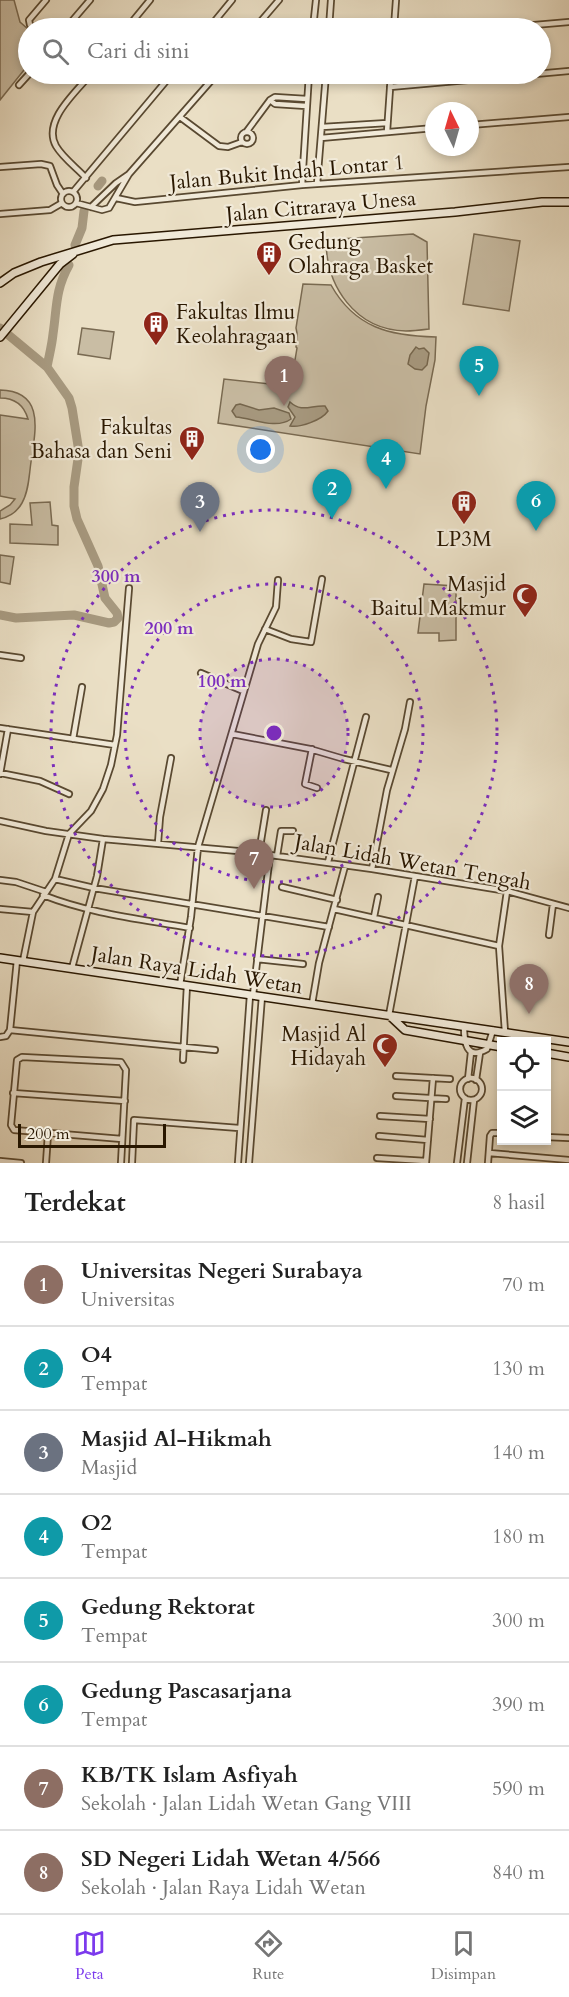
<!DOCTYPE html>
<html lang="id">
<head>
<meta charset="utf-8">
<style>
	:root { --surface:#fff; --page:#f6f6f6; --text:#222; --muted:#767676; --line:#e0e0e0; --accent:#7c3aed }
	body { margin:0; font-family:Cardo,serif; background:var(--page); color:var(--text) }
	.controls { position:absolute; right:18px; bottom:18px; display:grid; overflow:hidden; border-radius:0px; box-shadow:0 3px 9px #0003 }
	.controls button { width:54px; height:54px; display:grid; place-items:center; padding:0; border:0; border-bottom:2px solid var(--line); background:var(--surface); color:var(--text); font:30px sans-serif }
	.compass { position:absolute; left:425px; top:102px; width:54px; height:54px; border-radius:50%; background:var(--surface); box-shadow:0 3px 9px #0003; rotate:355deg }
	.scale { position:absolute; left:18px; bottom:15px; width:148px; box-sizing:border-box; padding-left:6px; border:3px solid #291700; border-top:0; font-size:16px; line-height:21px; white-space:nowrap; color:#291700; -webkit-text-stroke:4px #f1ead9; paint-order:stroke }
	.you { position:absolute; left:261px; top:450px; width:21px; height:21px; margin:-15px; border:4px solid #fff; border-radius:50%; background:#1a73e8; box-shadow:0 0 0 9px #1a73e833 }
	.badge { display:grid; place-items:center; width:39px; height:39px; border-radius:50%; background:var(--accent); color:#fff; font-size:20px; font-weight:700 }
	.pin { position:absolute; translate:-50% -50px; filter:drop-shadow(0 2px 3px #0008) }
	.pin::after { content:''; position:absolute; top:32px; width:21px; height:18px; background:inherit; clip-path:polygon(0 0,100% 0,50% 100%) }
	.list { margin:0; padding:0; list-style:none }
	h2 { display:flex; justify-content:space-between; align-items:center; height:78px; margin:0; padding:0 24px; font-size:26px }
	h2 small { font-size:20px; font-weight:400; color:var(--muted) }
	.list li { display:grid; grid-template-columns:39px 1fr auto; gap:18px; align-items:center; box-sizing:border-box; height:84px; padding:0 24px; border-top:2px solid var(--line) }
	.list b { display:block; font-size:22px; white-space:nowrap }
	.list p { margin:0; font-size:20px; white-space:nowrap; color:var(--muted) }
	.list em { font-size:20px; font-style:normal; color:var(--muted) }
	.icon { flex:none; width:33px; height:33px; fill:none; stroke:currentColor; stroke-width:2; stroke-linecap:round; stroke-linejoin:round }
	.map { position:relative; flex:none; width:569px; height:1163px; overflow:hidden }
	.search { position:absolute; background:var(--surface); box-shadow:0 3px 9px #0003; left:18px; right:18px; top:18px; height:66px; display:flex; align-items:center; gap:15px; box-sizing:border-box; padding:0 21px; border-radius:33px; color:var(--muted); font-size:22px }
	.sheet { height:750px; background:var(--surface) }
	nav { display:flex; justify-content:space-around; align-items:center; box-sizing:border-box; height:84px; border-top:2px solid var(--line); background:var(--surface); font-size:16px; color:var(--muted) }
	nav a { display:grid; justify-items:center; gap:3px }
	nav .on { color:var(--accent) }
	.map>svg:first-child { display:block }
	.green { fill:#c9bda4; stroke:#796a52; stroke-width:1.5 }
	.water { fill:#a89b82; stroke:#75664e; stroke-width:1.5 }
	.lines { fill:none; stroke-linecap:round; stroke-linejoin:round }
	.river { stroke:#a89b82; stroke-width:9 }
	.street-casing { stroke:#594931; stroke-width:8 }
	.secondary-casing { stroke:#291700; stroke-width:10 }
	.street { stroke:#f1ead9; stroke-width:4.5 }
	.secondary { stroke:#f1ead9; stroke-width:7 }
	.ring { fill:none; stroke:#7b2cbf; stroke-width:3; stroke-dasharray:3 6 }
	.labels { text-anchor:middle; stroke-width:4.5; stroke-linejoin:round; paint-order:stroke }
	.street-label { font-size:21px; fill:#291700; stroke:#f1ead9 }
	.poi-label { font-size:21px; fill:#291700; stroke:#f1ead9; text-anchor:end }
	.centre { fill:#7b2cbf; stroke:#f1ead9; stroke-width:3 }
	.ring-label { font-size:18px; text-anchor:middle; font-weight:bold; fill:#7b2cbf; stroke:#f1ead9; stroke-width:4.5; stroke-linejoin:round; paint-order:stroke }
</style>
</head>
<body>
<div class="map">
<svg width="569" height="1163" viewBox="0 0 569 1163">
	<rect width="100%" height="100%" fill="#eadfc5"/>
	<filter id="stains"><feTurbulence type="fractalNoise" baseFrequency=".00333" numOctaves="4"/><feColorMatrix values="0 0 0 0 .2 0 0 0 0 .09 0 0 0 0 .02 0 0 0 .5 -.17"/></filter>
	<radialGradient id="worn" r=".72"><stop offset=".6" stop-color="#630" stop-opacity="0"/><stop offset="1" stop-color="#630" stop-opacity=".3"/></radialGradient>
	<!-- green -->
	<path class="green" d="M0,0H14L20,22L28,29V65L0,100Z
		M413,234L427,242L429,329C421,330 413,331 406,331C355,330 326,286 326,240Z
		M474,234L520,241L509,311L463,304Z
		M303,284L331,285C355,328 390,336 436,337L435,360L426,406L420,454L218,423L224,379L279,385L285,359L295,360L297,348L296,347L297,333L296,328Z
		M82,328L114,332L110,359L78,354Z
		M0,390C46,391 35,432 31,462C29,475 29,491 22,503C17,512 9,517 0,519V511L10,505L15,499L0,496V415L28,419C24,405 15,398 0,398Z
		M50,502L52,525L58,526V545L10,543V524L32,525L30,503Z
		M0,555L14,557L10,584L0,582Z
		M424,584L456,586V640L439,641V633H418Z"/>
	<!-- water -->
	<path class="water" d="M416,347L419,349L424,348L429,353L427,365L422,370L415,369L408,364L410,355Z
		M290,402C302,413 311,405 325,406L328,411C322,420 300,428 290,426L295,417L288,407Z
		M240,404L259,410L274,408L289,413L291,419C276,430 252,418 236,417L232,411L236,405Z"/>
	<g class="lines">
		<!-- river -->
		<path class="river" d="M98,186L102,181
			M75,245L82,228L84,211
			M0,328L47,367
			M0,615L16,618L74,615L109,623L114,622L118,618L117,613L105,598L98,566L77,519L74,506V487L79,452L72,408L69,398L47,367C49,356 52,345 53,334C57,308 55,290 69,265"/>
		<defs>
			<path id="street" d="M34,28L30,25L29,20L46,0
				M66,28L90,0
				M127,28L150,0
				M209,28L232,0
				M255,28L279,0
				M313,28L316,0
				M329,28L331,0
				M394,28L396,0
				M499,28L569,22
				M19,85L29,74
				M390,87L569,71
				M270,100L275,104L306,106
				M180,117L219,146L228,147L242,142
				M470,125L569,117
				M322,127L387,123
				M247,131L270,100L275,97L307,99
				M241 138a6 6 0 1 1 12 0a6 6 0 1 1-12 0Z
				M387,132L391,74
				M321,138L434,128
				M0,167L41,164L50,166L57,185L63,194
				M86,178C77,168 63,158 56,146C42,121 76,92 91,74
				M317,184L326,74
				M302,185L309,74
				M61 199a8 8 0 1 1 16 0a8 8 0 1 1-16 0Z
				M73,192L172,74
				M116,198L135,202L302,185L569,167
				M76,203L102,210L109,208L129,174L217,74
				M91,207L116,183L129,174
				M0,214L50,210L62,203
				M265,629L291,639L311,642L322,579
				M0,655L21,658
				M201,673L243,691
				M0,728L115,745
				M232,734L310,749L344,759L391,770
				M73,739L82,687
				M312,749L305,784L317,788
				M0,773L40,781L69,794
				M0,774L8,729
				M0,821L46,831L103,839L249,852L372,869L507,891L569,908
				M158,843L160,817L171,758
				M259,853L266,810
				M277,856L281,831H293
				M328,862L366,717
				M372,869L387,790L405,729L410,702
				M55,879L94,888L329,927
				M0,880L16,882L46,892
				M282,887L337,900
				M43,895C91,914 140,919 190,928
				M0,909L33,912
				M334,909L499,946
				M374,917L378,897
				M549,935L553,904
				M257,959L303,964
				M23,961L33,912L55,879L69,834L91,811L103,789L111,765L117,735L129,588
				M72,968L97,876L103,839
				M180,985L191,917L198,847L258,644L276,607L278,580
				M253,995L270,855
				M312,1004L319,963L345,866
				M389,1015L415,876
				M464,1026C464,1042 466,1061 487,1049L493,1030
				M10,1030L215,1050
				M505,1032L499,946L507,891
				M0,1037L6,1036L10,1030L17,960
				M183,1060L187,985
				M396,1076L450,1079
				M460 1089a11 11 0 1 1 22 0a11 11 0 1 1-22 0Z
				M468,1079L471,1052
				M476,1080L480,1053
				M13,1093L125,1101
				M396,1096L446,1099
				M380,1116L430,1119
				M379,1136L428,1140
				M546,1137L569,1138
				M489,1153L569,1160
				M377,1158L426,1161
				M0,1161L21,1163
				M46,1163L48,1134
				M121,1163L126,1070L121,1062L22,1057L17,1060L11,1125L14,1130L122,1139
				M132,1163L134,1120L239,1128
				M238,1163L250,995
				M249,1163L262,996
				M426,1163L433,1078
				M457,1163L465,1098
				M467,1163L474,1100
				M488,1163L490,1136L492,1133H502"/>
			<path id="secondary" d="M0,283L14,273L41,262L113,240L455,212L542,202H569
				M0,337L60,264L73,254
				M0,958L569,1042
				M389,1015L405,1030L502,1047
				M546,1053L569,1057"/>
		</defs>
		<!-- street casing -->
		<use href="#street" class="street-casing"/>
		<!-- secondary casing -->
		<use href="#secondary" class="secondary-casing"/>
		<!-- street -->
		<use href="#street" class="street"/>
		<!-- secondary -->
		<use href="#secondary" class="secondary"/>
	</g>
	<!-- distance rings -->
	<circle cx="274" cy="733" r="74" fill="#7b2cbf" fill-opacity=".12"/>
	<g class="ring">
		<circle cx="274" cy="733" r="74"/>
		<circle cx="274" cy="733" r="149"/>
		<circle cx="274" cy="733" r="223"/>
	</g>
	<!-- icons -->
	<defs>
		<symbol id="building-pin" viewBox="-11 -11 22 30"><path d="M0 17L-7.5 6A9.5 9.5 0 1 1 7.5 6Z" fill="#8f2418" stroke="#f1ead9"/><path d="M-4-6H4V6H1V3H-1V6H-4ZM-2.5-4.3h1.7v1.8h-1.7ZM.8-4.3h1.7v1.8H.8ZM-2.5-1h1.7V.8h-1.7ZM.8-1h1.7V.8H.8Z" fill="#fff"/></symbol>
		<symbol id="mosque-pin" viewBox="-11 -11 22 30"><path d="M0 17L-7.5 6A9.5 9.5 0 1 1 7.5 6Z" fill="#8f2418" stroke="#f1ead9"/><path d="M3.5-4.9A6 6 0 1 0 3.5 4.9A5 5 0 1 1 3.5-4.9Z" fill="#fff"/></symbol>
	</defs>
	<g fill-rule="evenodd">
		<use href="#building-pin" x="254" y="239" width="30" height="40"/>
		<use href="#building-pin" x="141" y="309" width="30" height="40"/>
		<use href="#building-pin" x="177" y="424" width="30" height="40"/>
		<use href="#building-pin" x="449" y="488" width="30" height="40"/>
		<use href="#mosque-pin" x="510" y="581" width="30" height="40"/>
		<use href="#mosque-pin" x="370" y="1031" width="30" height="40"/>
	</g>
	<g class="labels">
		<!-- street labels -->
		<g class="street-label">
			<text transform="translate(287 172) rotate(-5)" y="7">Jalan Bukit Indah Lontar 1</text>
			<text transform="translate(321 206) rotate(-5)" y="7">Jalan Citraraya Unesa</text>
			<text transform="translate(413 862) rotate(10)" y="7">Jalan Lidah Wetan Tengah</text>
			<text transform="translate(197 970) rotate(9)" y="7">Jalan Raya Lidah Wetan</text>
		</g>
		<!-- poi labels -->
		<g class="poi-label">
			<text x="288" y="249" text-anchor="start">Gedung<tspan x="288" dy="24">Olahraga Basket</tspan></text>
			<text x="176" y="319" text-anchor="start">Fakultas Ilmu<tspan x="176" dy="24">Keolahragaan</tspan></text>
			<text x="172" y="434">Fakultas<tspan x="172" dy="24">Bahasa dan Seni</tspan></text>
			<text x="464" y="546" text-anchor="middle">LP3M</text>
			<text x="506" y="591">Masjid<tspan x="506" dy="24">Baitul Makmur</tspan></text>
			<text x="366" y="1041">Masjid Al<tspan x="366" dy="24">Hidayah</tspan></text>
		</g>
	</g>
	<circle cx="274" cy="733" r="9" class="centre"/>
	<g class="ring-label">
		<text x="116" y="582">300 m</text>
		<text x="169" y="634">200 m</text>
		<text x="222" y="687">100 m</text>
	</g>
	<rect width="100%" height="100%" filter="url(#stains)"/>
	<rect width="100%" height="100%" fill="url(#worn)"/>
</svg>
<div class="controls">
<button><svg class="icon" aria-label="locate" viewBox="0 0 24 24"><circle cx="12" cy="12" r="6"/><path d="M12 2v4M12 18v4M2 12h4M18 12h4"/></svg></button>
<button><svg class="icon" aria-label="layers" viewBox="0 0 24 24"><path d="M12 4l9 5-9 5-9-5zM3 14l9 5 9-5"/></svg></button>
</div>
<svg class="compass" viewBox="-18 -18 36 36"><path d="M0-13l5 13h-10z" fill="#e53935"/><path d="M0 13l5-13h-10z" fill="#767676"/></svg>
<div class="scale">200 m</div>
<div class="you"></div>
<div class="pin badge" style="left:284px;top:406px;background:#8d6e63">1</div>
<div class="pin badge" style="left:332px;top:519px;background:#0f9aa8">2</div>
<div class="pin badge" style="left:200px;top:532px;background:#6b7280">3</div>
<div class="pin badge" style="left:386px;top:489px;background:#0f9aa8">4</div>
<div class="pin badge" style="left:479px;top:396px;background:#0f9aa8">5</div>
<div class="pin badge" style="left:536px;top:531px;background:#0f9aa8">6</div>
<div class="pin badge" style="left:254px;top:889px;background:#8d6e63">7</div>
<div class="pin badge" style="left:529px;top:1014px;background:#8d6e63">8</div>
<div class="search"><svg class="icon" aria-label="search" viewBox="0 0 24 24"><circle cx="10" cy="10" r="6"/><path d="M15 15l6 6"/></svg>Cari di sini</div>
</div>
<section class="sheet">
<h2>Terdekat<small>8 hasil</small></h2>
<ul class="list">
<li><span class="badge" style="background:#8d6e63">1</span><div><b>Universitas Negeri Surabaya</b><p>Universitas</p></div><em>70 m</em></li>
<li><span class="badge" style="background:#0f9aa8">2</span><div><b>O4</b><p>Tempat</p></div><em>130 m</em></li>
<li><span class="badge" style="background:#6b7280">3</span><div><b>Masjid Al-Hikmah</b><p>Masjid</p></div><em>140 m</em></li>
<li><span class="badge" style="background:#0f9aa8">4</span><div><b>O2</b><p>Tempat</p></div><em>180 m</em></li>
<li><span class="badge" style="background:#0f9aa8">5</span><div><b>Gedung Rektorat</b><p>Tempat</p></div><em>300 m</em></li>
<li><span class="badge" style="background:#0f9aa8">6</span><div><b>Gedung Pascasarjana</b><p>Tempat</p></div><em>390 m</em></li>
<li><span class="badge" style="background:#8d6e63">7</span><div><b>KB/TK Islam Asfiyah</b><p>Sekolah · Jalan Lidah Wetan Gang VIII</p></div><em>590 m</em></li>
<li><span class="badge" style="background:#8d6e63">8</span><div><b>SD Negeri Lidah Wetan 4/566</b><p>Sekolah · Jalan Raya Lidah Wetan</p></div><em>840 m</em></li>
</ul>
</section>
<nav>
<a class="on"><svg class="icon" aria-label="map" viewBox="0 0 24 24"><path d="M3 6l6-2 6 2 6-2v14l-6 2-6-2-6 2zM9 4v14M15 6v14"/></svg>Peta</a>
<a><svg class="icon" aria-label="directions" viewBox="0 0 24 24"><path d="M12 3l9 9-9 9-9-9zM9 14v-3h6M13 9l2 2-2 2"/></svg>Rute</a>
<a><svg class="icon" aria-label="saved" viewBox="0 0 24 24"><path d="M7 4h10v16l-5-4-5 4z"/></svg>Disimpan</a>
</nav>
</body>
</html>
